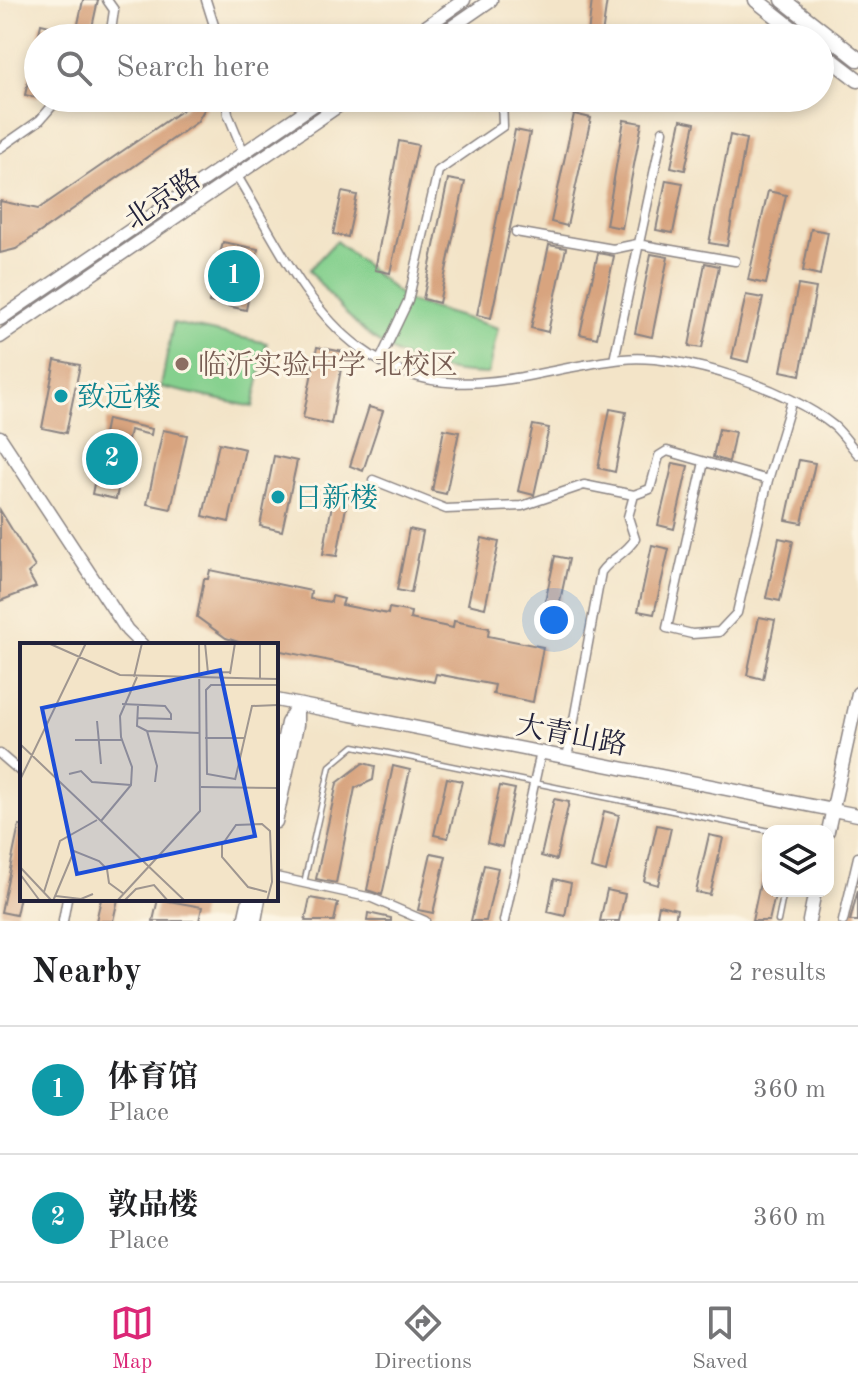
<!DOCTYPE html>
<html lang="en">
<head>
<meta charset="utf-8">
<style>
	:root { --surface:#fff; --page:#f6f6f6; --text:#202124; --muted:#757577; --line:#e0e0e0; --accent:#db2777 }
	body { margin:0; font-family:"Old Standard TT","Noto Serif SC",serif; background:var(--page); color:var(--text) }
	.controls { position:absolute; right:24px; bottom:24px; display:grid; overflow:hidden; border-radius:16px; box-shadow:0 4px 12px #0003 }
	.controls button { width:72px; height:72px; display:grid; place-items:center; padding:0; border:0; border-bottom:2px solid var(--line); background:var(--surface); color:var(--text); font:40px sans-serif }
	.you { position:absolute; left:554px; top:620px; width:28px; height:28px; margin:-20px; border:6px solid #fff; border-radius:50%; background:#1a73e8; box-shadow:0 0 0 12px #1a73e833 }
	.badge { display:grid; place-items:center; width:52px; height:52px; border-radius:50%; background:var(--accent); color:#fff; font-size:26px; font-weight:700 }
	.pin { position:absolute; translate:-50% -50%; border:4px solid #fff; box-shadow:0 2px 8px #0006 }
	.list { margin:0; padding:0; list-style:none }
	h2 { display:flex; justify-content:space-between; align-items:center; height:104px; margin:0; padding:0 32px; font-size:34px }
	h2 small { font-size:26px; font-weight:400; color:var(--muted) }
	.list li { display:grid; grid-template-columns:52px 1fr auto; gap:24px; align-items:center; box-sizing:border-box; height:128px; padding:0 32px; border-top:2px solid var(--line) }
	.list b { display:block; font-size:30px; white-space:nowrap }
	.list p { margin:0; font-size:26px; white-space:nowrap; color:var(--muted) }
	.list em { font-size:26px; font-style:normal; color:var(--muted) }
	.icon { flex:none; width:44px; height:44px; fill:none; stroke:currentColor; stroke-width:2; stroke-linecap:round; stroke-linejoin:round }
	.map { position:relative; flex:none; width:858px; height:921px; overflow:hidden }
	.search { position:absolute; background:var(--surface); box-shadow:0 4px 12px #0003; left:24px; right:24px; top:24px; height:88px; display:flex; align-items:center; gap:20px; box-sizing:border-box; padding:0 28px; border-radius:44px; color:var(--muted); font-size:30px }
	.sheet { height:360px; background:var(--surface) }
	nav { display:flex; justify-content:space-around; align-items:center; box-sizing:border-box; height:112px; border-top:2px solid var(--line); background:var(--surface); font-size:22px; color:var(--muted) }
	nav a { display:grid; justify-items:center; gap:4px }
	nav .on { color:var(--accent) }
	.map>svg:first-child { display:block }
	.green { fill:#85d08e; stroke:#547964; stroke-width:2 }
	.building { fill:#d8a47f }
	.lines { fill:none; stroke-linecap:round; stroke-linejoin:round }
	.lane-casing { stroke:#8a8382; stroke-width:7 }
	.street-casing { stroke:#8a8382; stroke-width:11 }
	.secondary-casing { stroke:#8a8382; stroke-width:15 }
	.primary-casing { stroke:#8a8382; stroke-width:17 }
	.lane { stroke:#fff; stroke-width:4 }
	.street { stroke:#fff; stroke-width:8 }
	.secondary { stroke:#fff; stroke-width:12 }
	.primary { stroke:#fff; stroke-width:14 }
	.education-dot { fill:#8d6e63; stroke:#fcf5e5; stroke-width:3 }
	.culture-dot { fill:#0f9aa8; stroke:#fcf5e5; stroke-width:3 }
	.labels { text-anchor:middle; stroke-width:6; stroke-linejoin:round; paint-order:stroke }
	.street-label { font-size:28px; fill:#22223b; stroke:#fcf5e5 }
	.education-label { font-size:28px; fill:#785e54; stroke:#fcf5e5; text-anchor:start }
	.culture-label { font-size:28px; fill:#0d838f; stroke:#fcf5e5; text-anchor:start }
	.inset-road { fill:none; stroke:#9f9690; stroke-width:2 }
	.view { fill:#1d4ed8; fill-opacity:0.15; stroke:#1d4ed8; stroke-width:4 }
	.inset-edge { fill:none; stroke:#22223b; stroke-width:4 }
</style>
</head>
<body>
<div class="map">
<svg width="858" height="921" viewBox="0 0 858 921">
	<rect width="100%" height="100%" fill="#fcf5e5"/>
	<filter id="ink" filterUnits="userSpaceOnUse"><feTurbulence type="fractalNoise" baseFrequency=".0125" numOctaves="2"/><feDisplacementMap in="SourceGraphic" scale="16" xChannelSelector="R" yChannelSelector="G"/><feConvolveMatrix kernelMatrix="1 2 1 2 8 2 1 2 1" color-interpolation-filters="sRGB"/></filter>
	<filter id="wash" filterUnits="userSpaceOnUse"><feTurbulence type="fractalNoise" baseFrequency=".006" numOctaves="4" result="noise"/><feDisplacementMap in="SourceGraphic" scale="32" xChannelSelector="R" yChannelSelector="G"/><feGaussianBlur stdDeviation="1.8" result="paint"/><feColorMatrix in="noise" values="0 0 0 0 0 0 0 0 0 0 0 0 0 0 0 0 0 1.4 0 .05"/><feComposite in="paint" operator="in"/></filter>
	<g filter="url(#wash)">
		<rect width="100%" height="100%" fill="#f3e4c8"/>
		<!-- green -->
		<path class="green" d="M336,241L408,301L498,328L488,374C396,372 363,337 309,270Z
			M173,323L267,343L253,407L161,387Z"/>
		<g id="blocks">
			<!-- building -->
			<path class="building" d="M83,0H98L91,32L77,29Z
				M592,0H607L602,35L588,34Z
				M41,24L54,27L52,38H38Z
				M35,49H38V98L25,95Z
				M191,98H211L197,122L16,249L0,253V201L38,209L185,108Z
				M574,114L591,118L567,226L551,222Z
				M624,120L642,123L622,228L606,225Z
				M681,120L695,123L685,170L671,167Z
				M515,130L530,133L491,318L477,315Z
				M730,135L746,139L727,246L709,243Z
				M399,141L418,145L390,273L375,270Z
				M448,179L465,182L439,303L423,299Z
				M666,180L683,183L673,233L656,230Z
				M768,191L786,195L766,284L748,280Z
				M342,192L357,195L348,237L333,234Z
				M811,229L828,232L820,275L803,271Z
				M223,242L258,249L246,310L209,302Z
				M549,245L566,248L548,332L531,328Z
				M598,253L614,256L597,338L580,334Z
				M651,254L668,257L652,337L635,333Z
				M705,263L719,266L702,348L689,346Z
				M798,285L816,288L800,375L781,371Z
				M746,295L763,298L748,362L732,358Z
				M317,347L344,352L331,424L303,418Z
				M55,360L80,365L66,433L42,428Z
				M369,407L383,411L363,471L350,466Z
				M610,409L626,412L615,472L598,468Z
				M107,419L152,429L151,435L130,430L116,499L92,494Z
				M533,425L549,428L534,495L518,491Z
				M444,429L459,432L446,494L432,491Z
				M719,429L735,432L729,462L713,457Z
				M163,430L187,435L171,509L147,504Z
				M219,443L245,449L229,522L203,516Z
				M274,456L297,461L282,531L260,526Z
				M799,460L815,463L802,523L786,520Z
				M673,463L688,466L674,529L658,525Z
				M335,488L349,491L337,556L323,554Z
				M0,510L35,567L28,573L36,587L0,601Z
				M409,529L423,532L411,593L397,590Z
				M482,538L499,542L485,608L468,604Z
				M779,538L793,541L780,601L766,598Z
				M652,545L669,549L654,614L638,611Z
				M555,556L569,559L556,620L542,616Z
				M210,570L311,591L310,599L331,602L332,596L344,599L342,605L388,614L389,608L411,612L410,619L453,628L454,621L489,628L488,636L543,647L533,702L493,694L495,685L436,674L434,682L276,650V645H248L226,638L197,617L204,579H208Z
				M759,617L775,620L763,679L747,675Z
				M363,763L375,766L373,780L355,788L336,883L316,879L337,783Z
				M393,766L410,770L382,895L367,890Z
				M447,778L462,781L448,838L434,835Z
				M500,786L515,789L502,847L487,843Z
				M554,799L569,802L556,860L541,856Z
				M604,811L619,815L606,872L591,868Z
				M657,825L671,828L658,885L644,881Z
				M19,826H22V887L16,915L1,912Z
				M709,835L723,838L710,895L696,892Z
				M431,853L446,856L433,913L418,910Z
				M765,859H768V891H776L769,921H752Z
				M484,865L498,868L486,921H471Z
				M554,879L571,883L565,916L548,912Z
				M607,890L625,894L619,921H600Z
				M858,890V921H850L857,894Z
				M310,898L338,903L334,921H305Z
				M101,899H118L113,921H96Z
				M158,899L202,907L199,921H153Z
				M659,905L677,909L675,921H656Z
				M368,913L391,918V921H367Z"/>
		</g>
	</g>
	<g filter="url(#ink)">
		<use href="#blocks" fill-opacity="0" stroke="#8a8382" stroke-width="2"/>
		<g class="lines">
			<defs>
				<path id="lane" d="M304,883L330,766L354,746L770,831
					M778,921L784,891"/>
				<path id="street" d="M107,0L114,10L110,38
					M206,0L218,38
					M226,98L228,114L244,153
					M0,148L40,120L59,98
					M237,176C272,233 304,307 360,348C447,413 529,369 623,359C682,353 789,389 834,426C843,434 850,445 858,454
					M516,232L613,249L637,244L735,261
					M380,360L408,301L438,171L503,126L502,98
					M614,360L663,131
					M704,462L667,628L692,634L719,632L737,613L768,480L792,400
					M373,480L446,509L522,506L584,485L634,495L650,489L659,456L667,451L768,480
					M0,754L22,773
					M567,758L601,572C611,558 626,554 635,539L628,517L634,495
					M276,877L372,898L425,921
					M63,921L67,899
					M504,921L541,752
					M843,921L858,857"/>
				<path id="secondary" d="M410,38L464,0
					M436,38L491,0
					M0,319L324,98
					M0,337L350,98
					M0,437L127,630L142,645
					M276,700L858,815
					M276,775L287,723L296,707
					M276,822L297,725V705
					M828,831L858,693
					M244,921L249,899
					M255,921L259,899
					M809,921L815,891"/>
				<path id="primary" d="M756,0L804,38
					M783,0L858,59
					M820,51L858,80"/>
			</defs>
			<!-- lane casing -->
			<use href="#lane" class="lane-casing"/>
			<!-- street casing -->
			<use href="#street" class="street-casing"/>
			<!-- secondary casing -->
			<use href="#secondary" class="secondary-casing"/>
			<!-- primary casing -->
			<use href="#primary" class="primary-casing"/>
			<!-- lane -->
			<use href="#lane" class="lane"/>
			<!-- street -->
			<use href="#street" class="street"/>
			<!-- secondary -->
			<use href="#secondary" class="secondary"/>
			<!-- primary -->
			<use href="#primary" class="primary"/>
		</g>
	</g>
	<!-- markers -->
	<circle class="education-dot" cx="182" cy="364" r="8"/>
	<g class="culture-dot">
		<circle cx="61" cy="396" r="8"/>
		<circle cx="278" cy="497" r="8"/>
	</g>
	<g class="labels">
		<!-- street labels -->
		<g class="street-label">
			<text transform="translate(162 198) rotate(-34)" y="10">北京路</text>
			<text transform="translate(572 734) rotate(11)" y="10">大青山路</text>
		</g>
		<!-- education labels -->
		<g class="education-label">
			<text x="198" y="374">临沂实验中学 北校区</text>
		</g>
		<!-- culture labels -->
		<g class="culture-label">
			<text x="77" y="406">致远楼</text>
			<text x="294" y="507">日新楼</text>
		</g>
	</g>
	<!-- overview -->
	<g transform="translate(20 643)">
		<rect width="258" height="258" fill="#f3e4c8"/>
		<path class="inset-road" d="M28,0L100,32L258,36M185,0L188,30L210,29M210,31L215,0M114,34L122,0M240,36V0M102,61L145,63L151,71V76L117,75M118,62L117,83L127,88L137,123L135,139M77,78L81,121M127,88L180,90M185,95H224M55,97H102M0,101L165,258M49,131L61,128L72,139L111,142M215,136L187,131L186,47L191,42H258M0,137L66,0M215,137L232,63L258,62M181,144L258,145M81,178L111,142L112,124L101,94L100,73L117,34M0,224L32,258M0,231L20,258M24,249L40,198L77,177M247,249L228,244L202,214V202L216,182L242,181L250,188L252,239L247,258M36,253L61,256L73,251M33,258L54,208L79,218L87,226L89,240L104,251M97,258L180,168L179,0M104,258L116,246L134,242L148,258"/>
		<path class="view" d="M200,27L235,193L57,231L22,65Z"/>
		<rect width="258" height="258" class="inset-edge"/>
	</g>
</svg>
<div class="controls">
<button><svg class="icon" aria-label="layers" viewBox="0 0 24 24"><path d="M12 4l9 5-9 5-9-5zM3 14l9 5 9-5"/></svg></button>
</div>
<div class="you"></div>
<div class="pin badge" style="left:234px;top:276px;background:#0f9aa8">1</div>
<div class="pin badge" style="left:112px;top:459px;background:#0f9aa8">2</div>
<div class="search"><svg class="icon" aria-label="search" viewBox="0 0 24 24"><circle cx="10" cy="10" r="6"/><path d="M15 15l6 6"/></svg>Search here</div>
</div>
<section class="sheet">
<h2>Nearby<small>2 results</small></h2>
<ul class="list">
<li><span class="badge" style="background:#0f9aa8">1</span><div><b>体育馆</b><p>Place</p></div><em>360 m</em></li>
<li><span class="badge" style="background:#0f9aa8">2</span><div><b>敦品楼</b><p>Place</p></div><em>360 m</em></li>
</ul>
</section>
<nav>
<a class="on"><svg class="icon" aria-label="map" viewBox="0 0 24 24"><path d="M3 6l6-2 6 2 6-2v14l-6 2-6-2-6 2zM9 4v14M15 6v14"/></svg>Map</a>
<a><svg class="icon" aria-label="directions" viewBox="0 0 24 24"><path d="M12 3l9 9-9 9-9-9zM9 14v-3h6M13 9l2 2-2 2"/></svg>Directions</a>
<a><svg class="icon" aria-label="saved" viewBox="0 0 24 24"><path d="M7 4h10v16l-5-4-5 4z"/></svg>Saved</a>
</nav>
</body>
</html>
